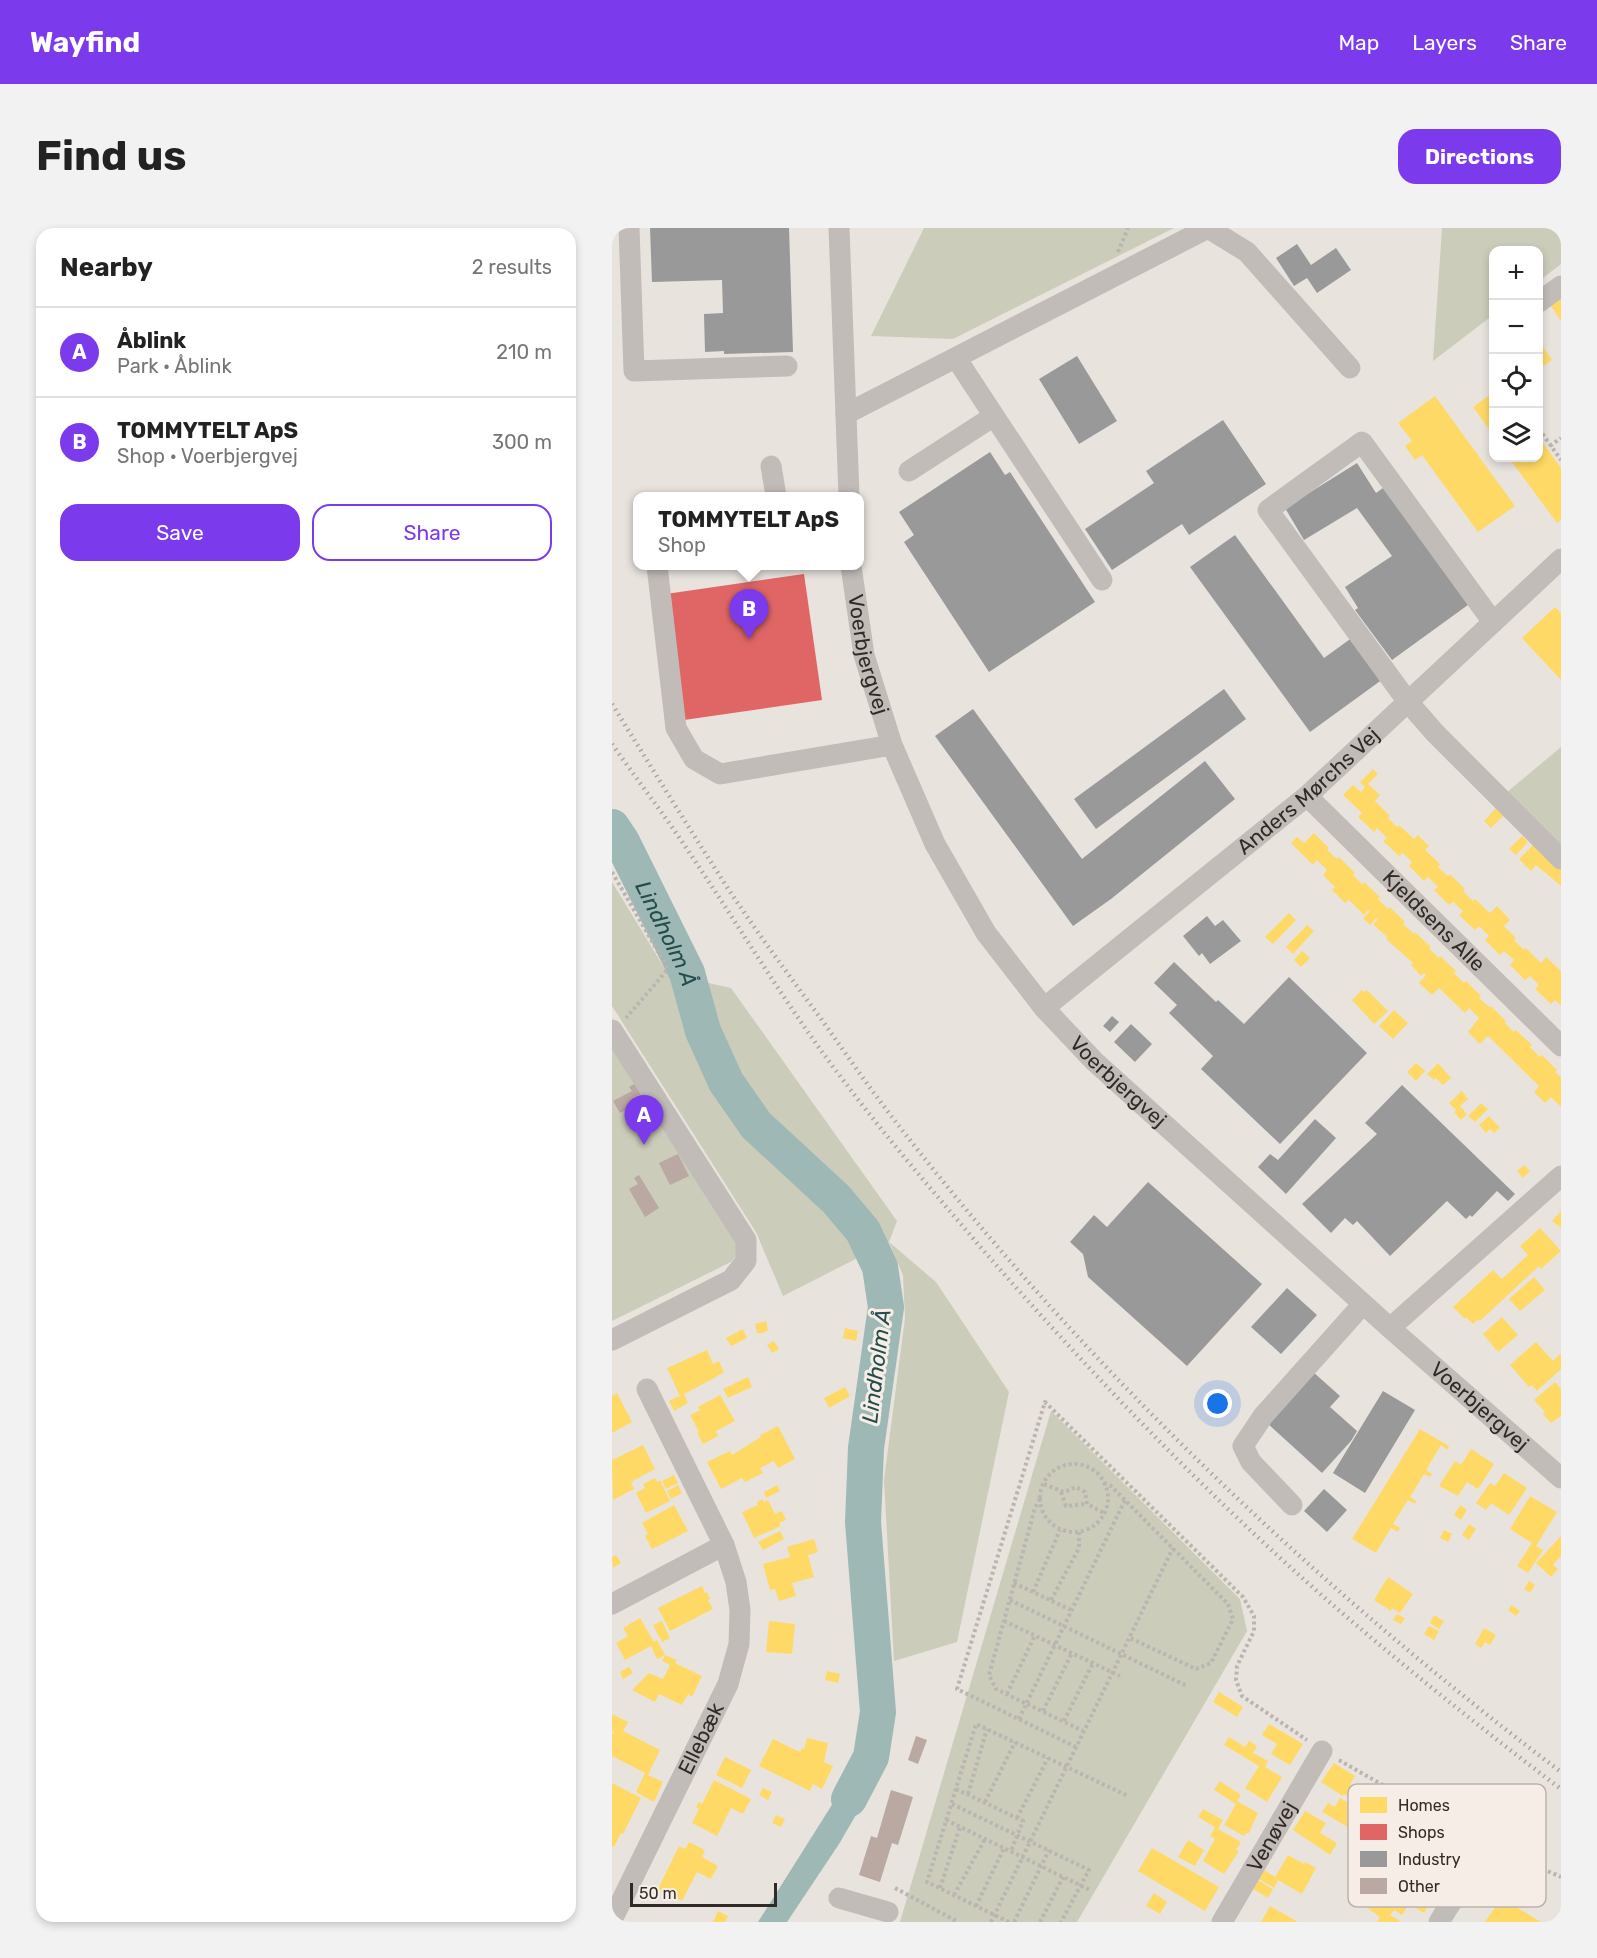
<!DOCTYPE html>
<html lang="en">
<head>
<meta charset="utf-8">
<style>
	:root { --surface:#fff; --page:#f2f2f2; --text:#222; --muted:#767676; --line:#e0e0e0; --accent:#7c3aed }
	body { margin:0; font-family:Rubik,sans-serif; background:var(--page); color:var(--text) }
	.controls { position:absolute; right:18px; top:18px; display:grid; overflow:hidden; border-radius:12px; box-shadow:0 3px 9px #0003 }
	.controls button { width:54px; height:54px; display:grid; place-items:center; padding:0; border:0; border-bottom:2px solid var(--line); background:var(--surface); color:var(--text); font:30px sans-serif }
	.scale { position:absolute; left:18px; bottom:15px; width:147px; box-sizing:border-box; padding-left:6px; border:3px solid #322a27; border-top:0; font-size:16px; line-height:21px; white-space:nowrap; color:#322a27; -webkit-text-stroke:4px #f6ede6; paint-order:stroke }
	.you { position:absolute; left:606px; top:1176px; width:21px; height:21px; margin:-15px; border:4px solid #fff; border-radius:50%; background:#1a73e8; box-shadow:0 0 0 9px #1a73e833 }
	.badge { display:grid; place-items:center; width:39px; height:39px; border-radius:50%; background:var(--accent); color:#fff; font-size:20px; font-weight:700 }
	.pin { position:absolute; translate:-50% -50px; filter:drop-shadow(0 2px 3px #0008) }
	.pin::after { content:''; position:absolute; top:32px; width:21px; height:18px; background:inherit; clip-path:polygon(0 0,100% 0,50% 100%) }
	.popup { position:absolute; left:21px; top:264px; width:231px; height:78px; box-sizing:border-box; display:grid; place-content:center; border-radius:12px; background:var(--surface); filter:drop-shadow(0 2px 4px #0005); font-size:20px; white-space:nowrap; color:var(--muted) }
	.popup b { font-size:22px; color:var(--text) }
	.popup::after { content:''; position:absolute; left:50%; top:100%; margin-left:-12px; border:12px solid transparent; border-top-color:var(--surface) }
	.list { margin:0; padding:0; list-style:none }
	h2 { display:flex; justify-content:space-between; align-items:center; height:78px; margin:0; padding:0 24px; font-size:26px }
	h2 small { font-size:20px; font-weight:400; color:var(--muted) }
	.list li { display:grid; grid-template-columns:39px 1fr auto; gap:18px; align-items:center; box-sizing:border-box; height:90px; padding:0 24px; border-top:2px solid var(--line) }
	.list b { display:block; font-size:22px; white-space:nowrap }
	.list p { margin:0; font-size:20px; white-space:nowrap; color:var(--muted) }
	.list em { font-size:20px; font-style:normal; color:var(--muted) }
	.actions { display:flex; gap:12px; padding:18px 24px }
	.actions a { flex:1; padding:14px 0; border:2px solid var(--accent); border-radius:18px; text-align:center; font-size:21px; color:var(--accent) }
	.actions .main { background:var(--accent); color:#fff }
	.icon { flex:none; width:33px; height:33px; fill:none; stroke:currentColor; stroke-width:2; stroke-linecap:round; stroke-linejoin:round }
	.map { position:relative; flex:none; width:949px; height:1694px; overflow:hidden; border-radius:18px }
	header { display:flex; align-items:center; gap:36px; box-sizing:border-box; height:84px; padding:0 30px; background:var(--accent); color:#fff }
	header strong { font-size:28px }
	nav { display:flex; gap:33px; margin-inline-start:auto; font-size:21px }
	.intro { display:flex; align-items:center; justify-content:space-between; box-sizing:border-box; height:144px; padding:0 36px }
	h1 { margin:0; font-size:42px }
	.button { padding:15px 27px; border-radius:18px; background:var(--accent); color:#fff; font-size:21px; font-weight:700 }
	main { display:flex; gap:36px; padding:0 36px }
	aside { flex:1; background:var(--surface); border-radius:18px; box-shadow:0 3px 9px #0003 }
	.map>svg:first-child { display:block }
	.green { fill:#cbccba }
	.water { fill:#9db8b5 }
	.homes { fill:#ffd966 }
	.shops { fill:#e06666 }
	.industry { fill:#999 }
	.lines { fill:none; stroke-linecap:round; stroke-linejoin:round }
	.river { stroke:#9db8b5; stroke-width:36 }
	.building { fill:#baa8a3 }
	.path { stroke:#bbb4b1; stroke-width:4; stroke-dasharray:3 3; stroke-linecap:butt }
	.minor { stroke:#c2bcb8; stroke-width:21 }
	.rail { stroke:#aaa5a2; stroke-width:4.5; stroke-dasharray:1.5 4.5; stroke-linecap:butt }
	.labels { text-anchor:middle; stroke-width:6; stroke-linejoin:round; paint-order:stroke }
	.street-label { font-size:21px; fill:#322a27; stroke:#f6ede6 }
	.water-label { font-size:22px; font-style:italic; fill:#234d4c; stroke:#f6ede6 }
	.key { fill:#f6ede6; stroke:#bbb2ad; stroke-width:1.5 }
	.key-label { font-size:16px; fill:#322a27 }
</style>
</head>
<body>
<header>
<strong>Wayfind</strong>
<nav><a>Map</a><a>Layers</a><a>Share</a></nav>
</header>
<div class="intro"><h1>Find us</h1><a class="button">Directions</a></div>
<main>
<aside>
<h2>Nearby<small>2 results</small></h2>
<ul class="list">
<li><span class="badge">A</span><div><b>Åblink</b><p>Park · Åblink</p></div><em>210 m</em></li>
<li><span class="badge">B</span><div><b>TOMMYTELT ApS</b><p>Shop · Voerbjergvej</p></div><em>300 m</em></li>
</ul>
<div class="actions"><a class="main">Save</a><a>Share</a></div>
</aside>
<div class="map">
<svg width="949" height="1694" viewBox="0 0 949 1694">
	<rect width="100%" height="100%" fill="#e9e3de"/>
	<!-- green -->
	<path class="green" d="M312,0H562L341,111L259,108Z
		M830,0H949V36L927,53V22H882L881,87L821,133Z
		M949,519V622L894,565Z
		M0,654L56,746L119,760L285,993L277,1014L324,1054L397,1164L345,1414L282,1433L272,1252L293,1090L291,1047L277,1014L171,1068L144,1004L0,778Z
		M0,816L127,1018L126,1026L119,1034L0,1093Z
		M439,1183L628,1371L635,1403L465,1694H288Z"/>
	<!-- water -->
	<path class="water" d="M271,1528L259,1561L227,1616L175,1694H146L240,1545L259,1529Z"/>
	<!-- homes -->
	<path class="homes" d="M949,69V93L938,77Z
		M927,113L940,132L927,141Z
		M882,164V208L861,179Z
		M823,168L903,278L866,304L810,227L803,232L793,218L800,213L786,195Z
		M927,209L949,240V292L945,295L897,230H927Z
		M943,379L949,385V452L910,410Z
		M761,541L766,546L756,556L768,567L763,573L778,588L776,590L785,599L787,597L802,611L806,607L817,618L813,622L828,636L826,639L836,648L838,646L853,661L851,663L861,673L863,671L878,685L885,678L898,692L892,698L904,710L902,712L912,722L914,720L929,735L934,729L949,743V778L943,772L939,776L923,761L927,757L918,748L913,752L898,737L902,732L892,723L888,727L873,712L877,708L867,698L863,702L847,687L851,683L841,674L837,677L822,662L826,659L816,649L812,653L797,638L800,634L791,625L787,628L771,613L775,610L765,600L762,604L746,589L750,585L731,567L741,557L749,564L753,559L748,554Z
		M885,579L892,587L879,600L872,593Z
		M702,605L717,620L715,622L725,631L727,629L743,645L741,647L750,656L752,654L768,669L766,671L776,681L778,679L793,694L791,696L802,706L803,704L819,719L817,720L827,730L828,728L844,743L842,745L852,755L854,753L869,768L867,770L877,779L879,778L894,793L893,795L902,804L904,802L920,817L918,819L928,829L930,827L945,842L943,844L949,849V879L939,869L933,875L922,864L927,858L876,808L868,816L856,804L867,790L857,780L853,785L827,760L820,767L807,755L814,747L812,745L809,748L799,737L801,735L774,711L776,710L761,696L766,691L764,690L758,697L751,690L758,683L756,682L752,687L737,672L733,675L720,662L723,659L711,647L715,642L705,632L701,637L679,615L685,609L692,615Z
		M910,608L916,614L904,627L897,621Z
		M925,613L949,636V658L924,637L919,643L907,631Z
		M677,685L684,692L661,716L653,709Z
		M695,697L702,703L681,726L674,719Z
		M690,723L698,730L689,739L682,732Z
		M750,762L752,764L755,762L776,783L762,796L740,772Z
		M782,782L796,795L781,811L767,798Z
		M804,835L813,843L804,853L795,844Z
		M826,835L839,850L831,857L824,850L822,852L815,846Z
		M850,863L856,871L848,878L855,886L849,892L842,884L844,882L837,875Z
		M869,875L876,881L863,894L856,888Z
		M877,888L888,900L882,905L878,901L874,905L867,897Z
		M912,937L918,943L911,950L905,943Z
		M949,983V1000L940,993Z
		M928,1000L949,1023L929,1041L927,1038L868,1093L866,1091L861,1096L854,1089L853,1091L841,1079L881,1042L890,1051L916,1027L908,1018Z
		M922,1049L933,1062L908,1083L897,1071Z
		M890,1089L906,1107L886,1124L871,1106Z
		M154,1093L156,1102L151,1105H145L143,1096Z
		M233,1100L246,1103L244,1113L231,1110Z
		M131,1101L135,1110L119,1118L114,1110Z
		M162,1113L167,1121L160,1125L155,1117Z
		M924,1114L941,1133L949,1125V1141L925,1163L920,1157L917,1159L898,1137Z
		M95,1122L101,1136L107,1133L112,1144L97,1153L72,1166L76,1175L62,1183L57,1173L68,1168L55,1140Z
		M136,1149L140,1159L116,1170L111,1161Z
		M943,1154L949,1161V1188L939,1195L931,1186L933,1184L922,1172Z
		M233,1159L238,1168L217,1180L212,1170Z
		M5,1165L20,1194L0,1205V1168Z
		M108,1167L123,1193L104,1203L106,1208L91,1216L85,1205L87,1204L78,1187L88,1182L86,1179Z
		M166,1198L183,1231L166,1240L162,1233L148,1240L151,1245L133,1254L130,1250L109,1261L95,1234L118,1223L120,1227L149,1209L148,1207Z
		M808,1201L837,1218L835,1222L829,1217L814,1242L820,1246L818,1249L812,1246L798,1269L804,1273L803,1276L796,1272L781,1296L788,1300L786,1304L779,1300L764,1325L740,1311Z
		M31,1217L43,1241L19,1254L22,1261L1,1272L0,1232Z
		M859,1221L882,1236L866,1261L855,1254L846,1268L827,1258L843,1233L849,1237Z
		M892,1245L915,1260L897,1287L879,1275L874,1282L864,1275L878,1255L883,1258Z
		M62,1247L66,1255L54,1261L50,1253Z
		M43,1250L45,1254L48,1252L58,1273L34,1285L24,1265L33,1260L31,1256Z
		M66,1257L70,1265L59,1271L55,1263Z
		M165,1257L168,1263L154,1270L152,1264Z
		M918,1268L945,1284L924,1318L931,1322L916,1345L905,1338L920,1315L898,1301Z
		M150,1271L152,1274L156,1272L163,1286L170,1283L174,1292L167,1295L169,1298L142,1310L130,1284L146,1277L145,1274Z
		M62,1277L76,1303L40,1321L33,1308L36,1306L30,1295Z
		M848,1277L855,1282L849,1292L842,1287Z
		M857,1296L864,1301L857,1312L850,1307Z
		M832,1302L840,1306L836,1314L828,1310Z
		M168,1303L172,1311L151,1322L146,1314Z
		M949,1308V1328L941,1337L946,1341L939,1349L924,1335Z
		M202,1311L206,1324L196,1327L202,1349L180,1355L184,1368L167,1373L163,1361L158,1362L151,1336L178,1329L175,1319Z
		M4,1327L9,1335L1,1340L0,1329Z
		M776,1349L801,1366L788,1385L780,1380L779,1383L762,1372Z
		M917,1353L923,1357L918,1365L912,1361Z
		M90,1358L93,1365L95,1364L98,1371L96,1372L101,1381L58,1403L46,1380Z
		M900,1377L908,1383L904,1388L896,1382Z
		M785,1386L793,1390L789,1396L781,1392Z
		M822,1387L832,1393L827,1401L818,1395Z
		M28,1390L42,1414L45,1412L53,1427L45,1431L39,1418L13,1432L4,1415L16,1408L11,1400Z
		M50,1393L58,1410L50,1414L41,1397Z
		M157,1393L183,1396L180,1426L154,1424Z
		M817,1398L827,1403L822,1412L812,1406Z
		M872,1400L884,1407L878,1417L873,1414L869,1420L863,1416Z
		M53,1427L65,1432L63,1435L90,1448L80,1469L76,1466L70,1477L47,1466L43,1474L20,1462L37,1445L51,1451L58,1437L50,1433Z
		M17,1439L21,1445L11,1451L8,1444Z
		M215,1443L228,1446L226,1455L213,1452Z
		M607,1464L631,1479L625,1489L601,1474Z
		M0,1486L16,1494L11,1503L48,1522L36,1547L51,1554L42,1574L24,1564L33,1545L0,1528V1507L2,1504L0,1503Z
		M657,1496L691,1516L678,1537L659,1526L665,1516L650,1507Z
		M617,1509L633,1519L637,1513L645,1518L641,1525L656,1533L653,1539L670,1549L655,1574L633,1560L647,1538L612,1517Z
		M195,1510L216,1515L212,1534L221,1538L210,1561L201,1556L198,1563L147,1538L161,1511L188,1524L190,1520L192,1521Z
		M113,1529L139,1542L130,1560L104,1547Z
		M722,1535L743,1548L738,1556L743,1559L744,1565L740,1569H736L732,1566L731,1568L709,1554Z
		M102,1552L139,1571L131,1586L119,1580L105,1608L80,1595L87,1581L84,1579L87,1574L90,1576Z
		M608,1553L629,1567L625,1573L646,1585L637,1605H634L632,1608L612,1597L624,1576L602,1562Z
		M0,1555L29,1570L11,1606L9,1605L2,1619L0,1618Z
		M151,1560L160,1564L156,1572L147,1567Z
		M728,1570L766,1592L761,1600L747,1593L741,1602L710,1584L716,1575L723,1579Z
		M591,1581L611,1592L606,1601L629,1614L624,1622L627,1623L612,1646L591,1633L603,1611L598,1608L603,1599L586,1589Z
		M693,1583L714,1595L708,1605L725,1615L718,1627L681,1602Z
		M164,1587L173,1591L169,1599L160,1595Z
		M838,1606L854,1616L849,1624L833,1614Z
		M576,1612L592,1622L583,1638L566,1629Z
		M756,1612L768,1618L767,1621L776,1626L772,1632L763,1627L759,1632L754,1634L745,1629Z
		M77,1614L93,1622L90,1629L106,1638L99,1651L85,1644L70,1673L46,1661L67,1618L73,1621Z
		M831,1618L844,1626L841,1631L844,1633L831,1654L811,1642L824,1621L828,1623Z
		M540,1620L607,1659L593,1683L526,1643Z
		M787,1620L810,1635L806,1641L811,1645L810,1647L829,1659L812,1685L797,1676L790,1687L782,1682L778,1687L789,1694H765L768,1689L744,1672L750,1662L762,1669L769,1658L789,1671L794,1663L796,1665L804,1653L776,1636Z
		M676,1627L692,1636L693,1634L704,1640L690,1666L666,1652L662,1660L647,1651L652,1642L663,1649Z
		M881,1636L904,1651L909,1642L920,1649L904,1675L894,1667L891,1671L929,1694H873L888,1672L867,1659Z
		M646,1652L661,1661L656,1670L641,1661Z
		M542,1665L555,1674L548,1686L534,1678Z
		M658,1678L686,1694H649Z
		M106,1683L116,1688L113,1694H101Z"/>
	<!-- shops -->
	<path class="shops" d="M192,346L210,472L72,492L54,366Z"/>
	<!-- industry -->
	<path class="industry" d="M38,0H177L181,124L112,126V123L93,124L92,86L111,85L110,52L40,54Z
		M685,16L699,37L724,20L739,42L705,65L695,50L682,58L664,30Z
		M465,128L505,193L467,216L427,151Z
		M611,192L654,256L577,307L570,296L500,342L473,301L542,255L534,243Z
		M378,224L393,247L398,244L483,374L377,444L292,314L302,307L287,284Z
		M745,235L764,265L775,257L860,374L780,432L743,382L746,380L733,359L780,328L745,280L692,312L673,280Z
		M623,307L712,430L741,409L771,451L698,504L578,339Z
		M612,461L634,491L484,601L462,571Z
		M361,481L470,631L593,533L623,571L499,671L461,698L323,508Z
		M595,688L603,698L611,692L629,713L598,736L590,725L587,728L571,708Z
		M562,734L604,774L606,772L632,796L677,749L755,825L668,916L589,841L601,828L557,785L565,777L542,755Z
		M500,788L507,794L498,804L491,798Z
		M519,796L540,816L523,834L502,814Z
		M790,857L903,966L896,973L885,963L860,989L858,987L854,991L835,973L778,1028L745,993L741,997L733,990L719,1005L690,976L765,906L753,895Z
		M703,891L724,910L674,966L646,939L658,926L666,932Z
		M536,954L650,1056L575,1138L476,1049L471,1026L458,1014L482,987L495,999Z
		M675,1060L705,1087L669,1126L639,1099Z
		M700,1143L728,1168L718,1179L745,1203L739,1213L710,1245L654,1194Z
		M771,1163L803,1182L753,1265L721,1245Z
		M712,1261L735,1282L715,1304L692,1283Z"/>
	<g class="lines">
		<!-- river -->
		<path class="river" id="s1" d="M0,599L10,614L75,745L91,803L114,854L144,897L224,971L251,1003L268,1039L274,1079L254,1220L251,1294L266,1484L259,1529L237,1571"/>
	</g>
	<!-- building -->
	<path class="building" d="M24,855L29,866L20,870L24,877L8,885L1,873L20,863L17,859Z
		M66,926L77,948L58,957L47,935Z
		M27,947L47,980L33,989L17,961L26,956L22,950Z
		M304,1508L315,1512L306,1536L296,1532Z
		M279,1562L301,1569L286,1617L280,1615L268,1654L247,1647L259,1608L265,1610Z
		M897,1594L904,1597L900,1605L893,1600Z"/>
	<g class="lines">
		<!-- path -->
		<path class="path" d="M506,24L516,0
			M927,201L949,232
			M938,218L949,210
			M0,644L56,741L14,790
			M428 1270a34 34 0 1 1 68 0a34 34 0 1 1-68 0Z
			M492,1255L499,1258L616,1376L621,1391L599,1435L584,1441L516,1409
			M432,1256L452,1264L464,1259L473,1264L475,1276L492,1285
			M449,1264L454,1278L475,1276
			M428,1271L423,1280L377,1447L384,1461L471,1503
			M402,1355L459,1382
			M421,1364L448,1302
			M398,1372L575,1458
			M439,1372L467,1320V1304
			M392,1393L508,1448
			M395,1466L423,1407
			M431,1483L460,1425
			M407,1491L513,1272
			M452,1493L481,1435
			M464,1519L345,1461L433,1174L631,1369L642,1388V1403L625,1438L624,1452L630,1468L695,1512
			M727,1532L858,1607
			M344,1561L411,1593L399,1623
			M356,1566L375,1501
			M373,1574L403,1514
			M340,1576L477,1642L449,1694
			M405,1590L436,1530
			M334,1592L478,1662
			M892,1624L949,1649
			M283,1660L346,1694
			M328,1660L348,1599
			M342,1667L373,1611
			M364,1678L392,1620
			M379,1694L561,1320
			M397,1694L315,1654L364,1496L516,1568
			M402,1694L437,1622
			M428,1694L451,1649"/>
		<!-- minor -->
		<g class="minor">
			<path d="M17,0L22,143L175,138"/>
			<path d="M227,0L237,268"/>
			<path d="M927,74L949,58"/>
			<path d="M344,130L490,352"/>
			<path d="M234,186L596,0L635,24L738,140"/>
			<path d="M159,238L164,268"/>
			<path d="M297,243L382,188"/>
			<path d="M45,338L64,500L82,531L108,546L280,517"/>
			<path id="s2" d="M239,338L252,427L280,517L323,616L374,705L432,780L482,833L778,1100L949,1250"/>
			<path d="M881,394L750,214L656,282L796,474L823,505L949,631"/>
			<path id="s3" d="M695,568L949,818"/>
			<path id="s4" d="M432,780L695,568L949,331"/>
			<path d="M0,802L134,1012V1033L119,1052L0,1112"/>
			<path d="M778,1100L949,948"/>
			<path d="M680,1277L639,1234L631,1218L651,1188L751,1076"/>
			<path d="M0,1376L112,1317"/>
			<path d="M227,1670L276,1684"/>
			<path id="s5" d="M0,1692L116,1456L127,1416L128,1382L124,1354L112,1317L35,1161"/>
			<path id="s6" d="M610,1694L710,1523"/>
			<path d="M827,1694L875,1617"/>
		</g>
		<!-- rail -->
		<path class="rail" d="M0,476C38,537 76,599 115,659C146,706 179,750 212,795C234,826 256,858 280,889C472,1138 698,1354 949,1544
			M0,516C26,553 54,589 79,627C131,704 178,784 235,857C278,914 325,968 371,1022C487,1155 609,1282 743,1396C810,1453 879,1508 949,1561"/>
	</g>
	<g class="labels">
		<!-- street labels -->
		<g class="street-label">
			<text dy="7" stroke="none"><textPath href="#s2" startOffset="90">Voerbjergvej</textPath></text>
			<text dy="7" stroke="none"><textPath href="#s4" startOffset="342">Anders Mørchs Vej</textPath></text>
			<text dy="7" stroke="none"><textPath href="#s3" startOffset="178">Kjeldsens Alle</textPath></text>
			<text dy="7" stroke="none"><textPath href="#s2" startOffset="594">Voerbjergvej</textPath></text>
			<text dy="7" stroke="none"><textPath href="#s2" startOffset="1080">Voerbjergvej</textPath></text>
			<text dy="7" stroke="none"><textPath href="#s5" startOffset="202">Ellebæk</textPath></text>
			<text dy="7" stroke="none"><textPath href="#s6" startOffset="99">Venøvej</textPath></text>
		</g>
		<!-- water labels -->
		<g class="water-label">
			<text dy="8" stroke="none"><textPath href="#s1" startOffset="120">Lindholm Å</textPath></text>
			<text transform="translate(264 1138) rotate(-83)" y="8">Lindholm Å</text>
		</g>
	</g>
	<!-- legend -->
	<rect x="736" y="1556" width="198" height="123" rx="9" class="key"/>
	<rect x="748" y="1569" width="27" height="16" fill="#ffd966"/>
	<rect x="748" y="1596" width="27" height="16" fill="#e06666"/>
	<rect x="748" y="1623" width="27" height="16" fill="#999"/>
	<rect x="748" y="1650" width="27" height="16" fill="#baa8a3"/>
	<g class="key-label">
		<text x="786" y="1583">Homes</text>
		<text x="786" y="1610">Shops</text>
		<text x="786" y="1637">Industry</text>
		<text x="786" y="1664">Other</text>
	</g>
</svg>
<div class="controls">
<button>+</button>
<button>−</button>
<button><svg class="icon" aria-label="locate" viewBox="0 0 24 24"><circle cx="12" cy="12" r="6"/><path d="M12 2v4M12 18v4M2 12h4M18 12h4"/></svg></button>
<button><svg class="icon" aria-label="layers" viewBox="0 0 24 24"><path d="M12 4l9 5-9 5-9-5zM3 14l9 5 9-5"/></svg></button>
</div>
<div class="scale">50 m</div>
<div class="you"></div>
<div class="pin badge" style="left:32px;top:917px">A</div>
<div class="pin badge" style="left:137px;top:411px">B</div>
<div class="popup"><b>TOMMYTELT ApS</b>Shop</div>
</div>
</main>
</body>
</html>
